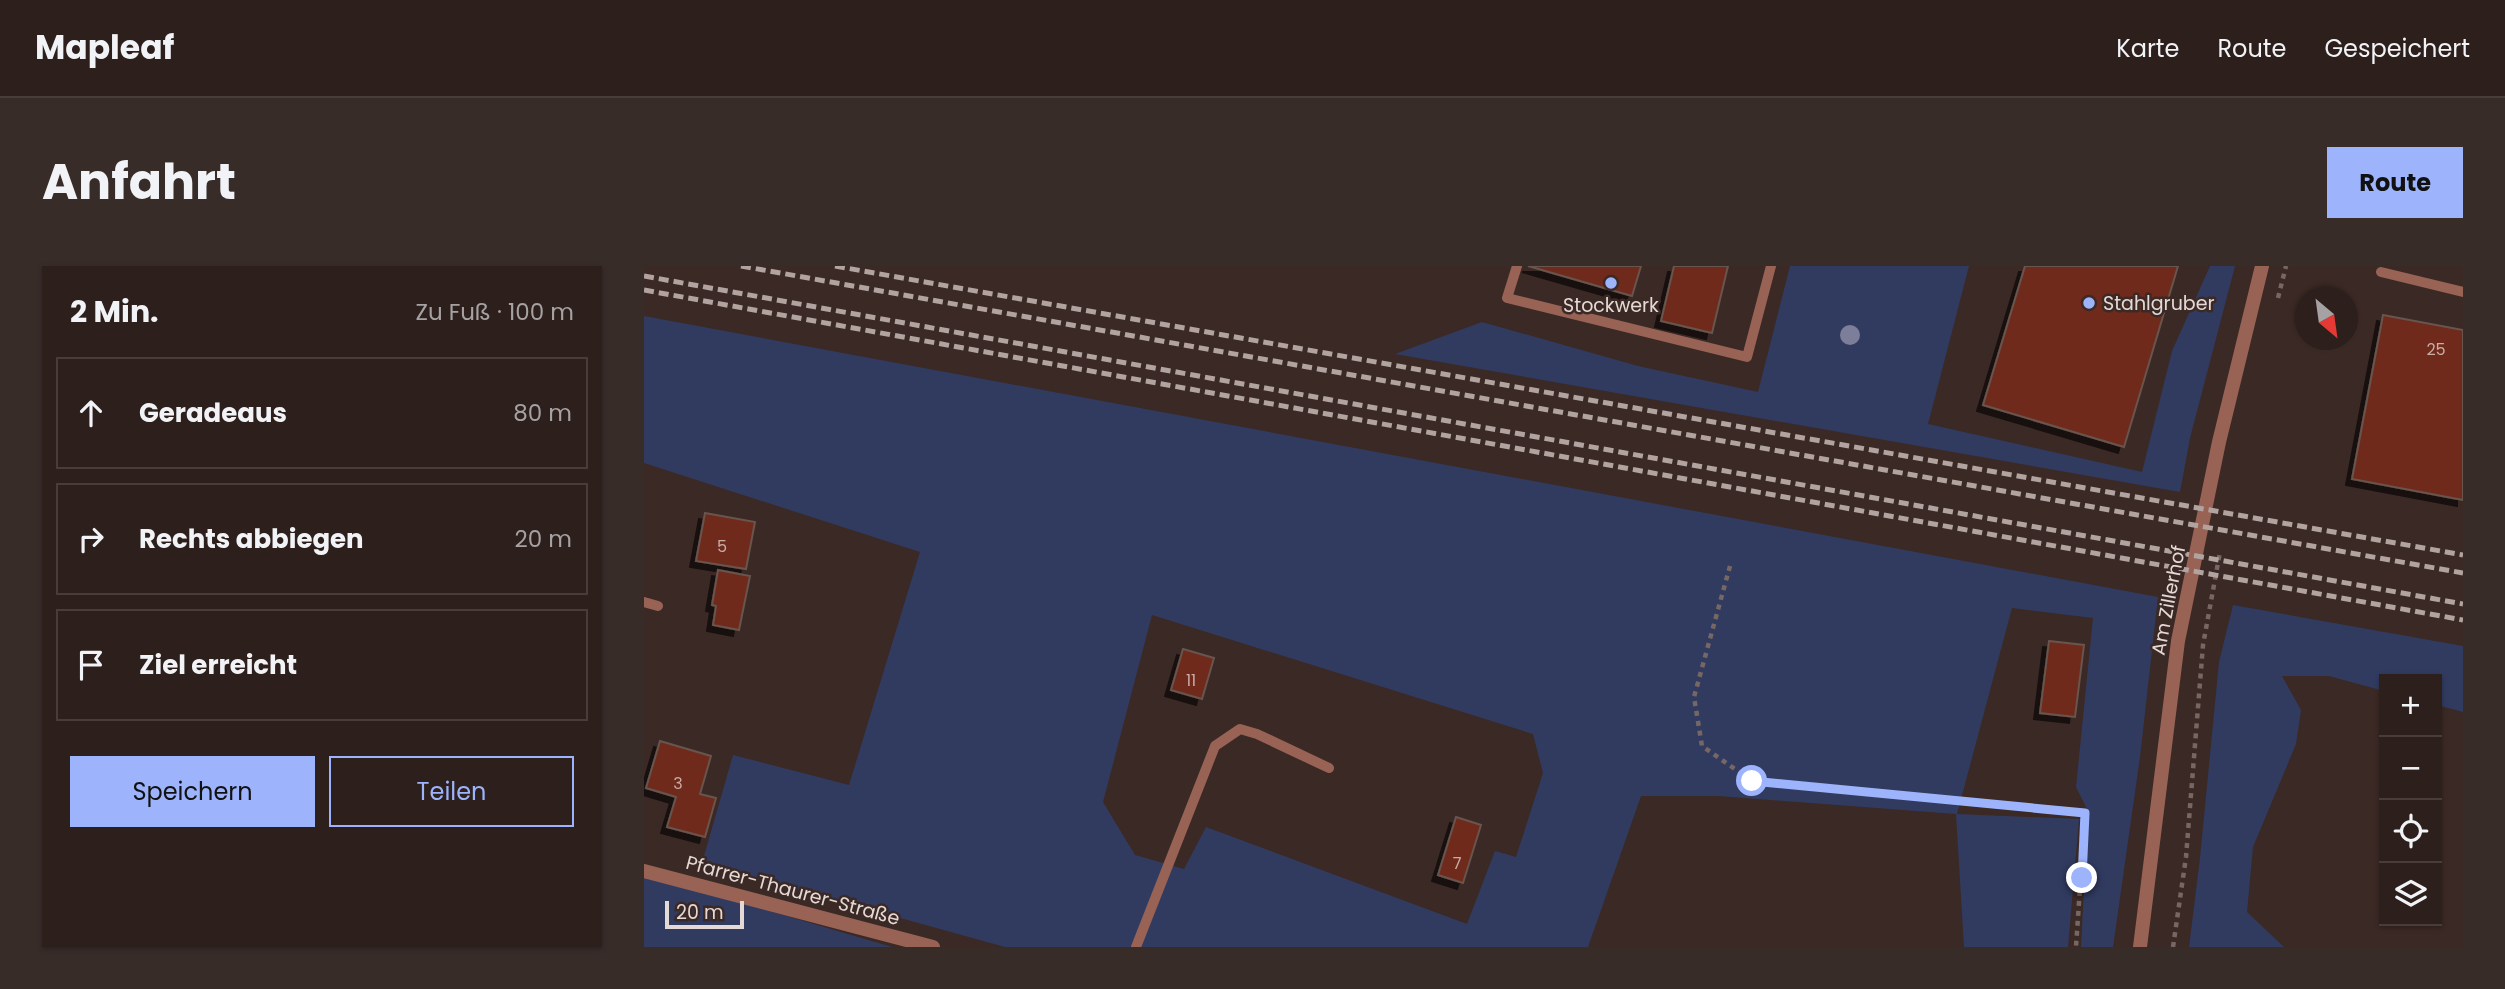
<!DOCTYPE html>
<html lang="de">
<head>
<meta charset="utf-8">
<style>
	:root { --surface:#2c1f1c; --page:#382c29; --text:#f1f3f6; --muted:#a6a2a3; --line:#483d3b; --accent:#9db4fd }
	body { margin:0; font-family:Poppins,sans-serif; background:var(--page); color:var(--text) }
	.controls { position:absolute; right:21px; bottom:21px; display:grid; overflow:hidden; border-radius:0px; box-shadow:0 2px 5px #0004 }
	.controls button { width:63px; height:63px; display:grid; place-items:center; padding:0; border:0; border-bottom:2px solid var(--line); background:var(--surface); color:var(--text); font:35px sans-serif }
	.compass { position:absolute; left:1651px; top:21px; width:63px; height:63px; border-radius:50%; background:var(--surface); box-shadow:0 2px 5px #0004; rotate:151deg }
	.scale { position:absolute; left:21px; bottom:18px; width:79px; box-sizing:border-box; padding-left:7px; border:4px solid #e5d9d6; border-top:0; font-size:19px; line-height:24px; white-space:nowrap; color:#e5d9d6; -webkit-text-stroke:5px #3b2925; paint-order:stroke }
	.stop { position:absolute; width:21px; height:21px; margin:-16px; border:5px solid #9db4fd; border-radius:50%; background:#fff }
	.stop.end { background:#9db4fd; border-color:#fff; box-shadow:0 2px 7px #0008 }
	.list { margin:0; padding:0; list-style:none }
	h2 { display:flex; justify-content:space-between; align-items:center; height:91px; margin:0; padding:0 28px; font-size:30px }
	h2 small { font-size:23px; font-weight:400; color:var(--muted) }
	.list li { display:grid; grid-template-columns:46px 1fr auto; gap:21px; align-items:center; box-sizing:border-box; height:112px; margin:0 14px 14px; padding:0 14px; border:2px solid var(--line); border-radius:0px }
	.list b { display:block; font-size:26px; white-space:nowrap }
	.list em { font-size:23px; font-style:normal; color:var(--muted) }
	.actions { display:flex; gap:14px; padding:21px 28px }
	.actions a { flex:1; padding:16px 0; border:2px solid var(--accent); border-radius:0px; text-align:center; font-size:24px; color:var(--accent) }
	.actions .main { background:var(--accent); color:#111 }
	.icon { flex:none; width:38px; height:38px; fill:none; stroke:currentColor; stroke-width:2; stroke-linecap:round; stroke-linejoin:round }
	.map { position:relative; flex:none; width:1819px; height:681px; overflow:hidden; border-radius:0px }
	header { display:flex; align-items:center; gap:42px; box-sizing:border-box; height:98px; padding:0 35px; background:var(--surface); border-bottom:2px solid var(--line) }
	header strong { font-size:33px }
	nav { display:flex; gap:38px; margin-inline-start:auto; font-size:24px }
	.intro { display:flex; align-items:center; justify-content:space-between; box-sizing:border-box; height:168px; padding:0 42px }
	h1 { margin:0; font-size:49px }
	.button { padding:18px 32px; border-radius:0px; background:var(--accent); color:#111; font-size:24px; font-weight:700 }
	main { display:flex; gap:42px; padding:0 42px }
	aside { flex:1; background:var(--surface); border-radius:0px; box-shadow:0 2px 5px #0004 }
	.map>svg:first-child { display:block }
	.green { fill:#313b60; fill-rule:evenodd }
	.building { fill:#702b1a; stroke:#68544e; stroke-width:2; filter:url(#shadow) }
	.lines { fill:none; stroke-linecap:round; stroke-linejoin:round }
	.path { stroke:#776764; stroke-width:4.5; stroke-dasharray:5 5; stroke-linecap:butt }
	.service { stroke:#986355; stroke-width:10 }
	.minor { stroke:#986355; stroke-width:14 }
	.tertiary { stroke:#986355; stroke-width:14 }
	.rail { stroke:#b1a3a0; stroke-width:5; stroke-dasharray:10 5; stroke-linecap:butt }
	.tree { fill:#7c7e9a }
	.route { stroke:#9db4fd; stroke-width:9 }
	.poi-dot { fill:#9db4fd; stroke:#3b2925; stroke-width:2.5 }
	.labels { text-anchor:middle; stroke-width:5; stroke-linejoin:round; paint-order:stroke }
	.number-label { font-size:16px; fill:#c8aea7 }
	.poi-label { font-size:19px; fill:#e5d9d6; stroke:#3b2925; text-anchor:start }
	.street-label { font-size:19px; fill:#e5d9d6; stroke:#3b2925 }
</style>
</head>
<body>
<header>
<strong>Mapleaf</strong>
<nav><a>Karte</a><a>Route</a><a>Gespeichert</a></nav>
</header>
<div class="intro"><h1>Anfahrt</h1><a class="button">Route</a></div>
<main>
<aside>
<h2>2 Min.<small>Zu Fuß · 100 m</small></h2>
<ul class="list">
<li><svg class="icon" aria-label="ahead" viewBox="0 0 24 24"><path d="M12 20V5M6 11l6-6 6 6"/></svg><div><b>Geradeaus</b></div><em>80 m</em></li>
<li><svg class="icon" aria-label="right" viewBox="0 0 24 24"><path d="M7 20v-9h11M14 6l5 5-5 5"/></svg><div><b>Rechts abbiegen</b></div><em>20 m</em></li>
<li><svg class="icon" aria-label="arrive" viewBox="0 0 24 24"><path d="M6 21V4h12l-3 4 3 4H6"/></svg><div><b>Ziel erreicht</b></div></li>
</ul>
<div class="actions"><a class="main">Speichern</a><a>Teilen</a></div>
</aside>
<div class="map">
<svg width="1819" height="681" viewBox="0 0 1819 681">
	<defs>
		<filter id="shadow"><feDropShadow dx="-6" dy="6" stdDeviation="0" flood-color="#0009"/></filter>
	</defs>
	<rect width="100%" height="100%" fill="#3b2925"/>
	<!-- green -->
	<path class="green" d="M1146,0H1325L1284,158L1498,206L1528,85L1566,0H1591L1546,172L1536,226L751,88L838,56L994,100L1114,126Z
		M0,50L1514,331L1496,491L1469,681H1437L1444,545L1432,521L1449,352L1368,342L1313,548L1435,553L1424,681H1320L1312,548L1075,530H997L944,681H361L58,597L89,489L205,519L276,286L0,197ZM508,349L889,468L899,507L872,591L851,585L823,658L562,561L540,603L491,589L459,536Z
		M1589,339L1819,380V446L1793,439V413H1740V425L1685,410H1638L1657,444L1652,478L1609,581L1603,646L1640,681H1545L1556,592L1575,396Z
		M0,608L248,681H0Z"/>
	<!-- building -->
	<path class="building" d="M884,0H997L988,30Z
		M1030,0H1084L1068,67L1017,55Z
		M1381,0H1534L1480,181L1339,139Z
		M1739,49L1819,64V234L1708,213Z
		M61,247L111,256L102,303L52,295Z
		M74,304L106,310L95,364L69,359L72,340L68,339Z
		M1405,375L1440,379L1431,451L1396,447Z
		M539,383L570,392L558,433L527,424Z
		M16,475L67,490L56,528L72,532L61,571L23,561L32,531L2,522Z
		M812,551L837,559L819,617L794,609Z"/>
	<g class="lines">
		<!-- path -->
		<path class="path" d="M1634,32L1642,0
			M1086,300L1050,431L1058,480L1108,515L1441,546L1432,681
			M1529,681L1542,591L1559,379L1576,286"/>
		<!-- service -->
		<path class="service" d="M873,0L863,32L1103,91L1127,0
			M1737,6L1819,26
			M0,336L14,340
			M492,681L571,480L596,463L613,468L685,502"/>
		<!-- minor -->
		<path class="minor" d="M0,605L289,681"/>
		<!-- tertiary -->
		<path class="tertiary" d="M1496,681L1534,375L1575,176L1618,0"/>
		<!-- rail -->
		<path class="rail" d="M97,0L1819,307
			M191,0L1819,289
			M0,10L1819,338
			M0,24L1819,354"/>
	</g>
	<!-- trees -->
	<circle class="tree" cx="1206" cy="69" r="10"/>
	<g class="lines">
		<!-- route -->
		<path class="route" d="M1108,515L1441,547L1438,612"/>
	</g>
	<!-- markers -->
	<g class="poi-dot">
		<circle cx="967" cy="17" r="7"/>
		<circle cx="1445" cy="37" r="7"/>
	</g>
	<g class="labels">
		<!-- number labels -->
		<g class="number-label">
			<text x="1792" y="89">25</text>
			<text x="78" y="286">5</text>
			<text x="547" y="420">11</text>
			<text x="34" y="523">3</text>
			<text x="813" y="603">7</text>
		</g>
		<!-- poi labels -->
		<g class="poi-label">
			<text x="1459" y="44">Stahlgruber</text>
			<text x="967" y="46" text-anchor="middle">Stockwerk</text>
		</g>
		<!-- street labels -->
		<g class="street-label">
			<text transform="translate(1524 334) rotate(-79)" y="7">Am Zillerhof</text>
			<text transform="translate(149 624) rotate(15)" y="7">Pfarrer-Thaurer-Straße</text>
		</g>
	</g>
</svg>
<div class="controls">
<button>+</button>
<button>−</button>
<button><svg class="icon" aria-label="locate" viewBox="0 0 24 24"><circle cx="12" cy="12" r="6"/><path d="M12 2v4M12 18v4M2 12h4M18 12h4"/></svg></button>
<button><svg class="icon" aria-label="layers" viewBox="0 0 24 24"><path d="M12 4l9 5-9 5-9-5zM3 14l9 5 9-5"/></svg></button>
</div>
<svg class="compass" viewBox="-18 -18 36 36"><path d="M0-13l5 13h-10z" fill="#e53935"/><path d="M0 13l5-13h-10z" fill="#a6a2a3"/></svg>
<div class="scale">20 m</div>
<div class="stop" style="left:1108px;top:515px"></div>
<div class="stop end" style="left:1438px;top:612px"></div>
</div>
</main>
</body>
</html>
